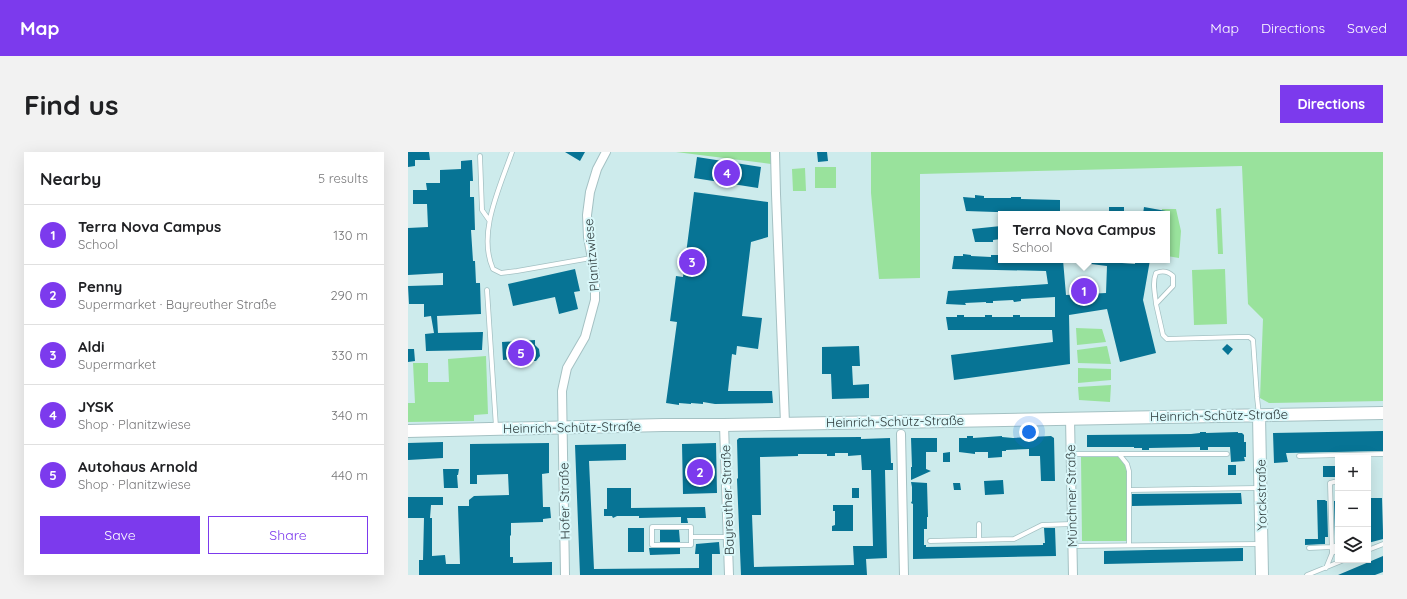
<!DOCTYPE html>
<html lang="en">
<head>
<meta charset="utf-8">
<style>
	:root { --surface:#fff; --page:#f2f2f2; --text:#202124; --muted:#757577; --line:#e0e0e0; --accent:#7c3aed }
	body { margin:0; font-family:Quicksand,sans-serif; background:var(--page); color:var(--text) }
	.controls { position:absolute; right:12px; bottom:12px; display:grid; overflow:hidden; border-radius:0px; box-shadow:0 4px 16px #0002 }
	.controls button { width:36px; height:36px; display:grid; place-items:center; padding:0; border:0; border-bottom:1px solid var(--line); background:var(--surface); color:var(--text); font:20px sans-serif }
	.you { position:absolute; left:621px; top:280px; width:14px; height:14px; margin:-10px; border:3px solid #fff; border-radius:50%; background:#1a73e8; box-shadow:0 0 0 6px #1a73e833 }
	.badge { display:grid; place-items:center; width:26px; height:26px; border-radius:50%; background:var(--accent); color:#fff; font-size:13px; font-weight:700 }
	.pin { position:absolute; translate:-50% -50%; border:2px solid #fff; box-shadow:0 1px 4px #0006 }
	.popup { position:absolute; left:590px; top:59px; width:172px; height:52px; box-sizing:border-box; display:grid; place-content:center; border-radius:0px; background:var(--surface); filter:drop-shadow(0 1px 3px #0005); font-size:13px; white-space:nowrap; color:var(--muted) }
	.popup b { font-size:15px; color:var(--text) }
	.popup::after { content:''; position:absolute; left:50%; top:100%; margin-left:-8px; border:8px solid transparent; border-top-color:var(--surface) }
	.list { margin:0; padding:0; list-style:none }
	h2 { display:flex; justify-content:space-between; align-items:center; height:52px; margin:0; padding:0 16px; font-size:17px }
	h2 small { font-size:13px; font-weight:400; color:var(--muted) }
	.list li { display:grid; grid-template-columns:26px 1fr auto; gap:12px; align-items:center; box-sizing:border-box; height:60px; padding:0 16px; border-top:1px solid var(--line) }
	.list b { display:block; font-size:15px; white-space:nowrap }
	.list p { margin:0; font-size:13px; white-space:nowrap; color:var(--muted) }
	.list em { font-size:13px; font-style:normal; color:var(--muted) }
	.actions { display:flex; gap:8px; padding:12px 16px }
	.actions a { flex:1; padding:9px 0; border:1px solid var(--accent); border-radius:0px; text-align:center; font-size:14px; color:var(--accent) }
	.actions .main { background:var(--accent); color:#fff }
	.icon { flex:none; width:22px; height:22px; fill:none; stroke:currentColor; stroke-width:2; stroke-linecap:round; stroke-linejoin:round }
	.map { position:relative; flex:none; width:975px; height:423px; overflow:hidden; border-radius:0px }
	header { display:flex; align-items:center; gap:24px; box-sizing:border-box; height:56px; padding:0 20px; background:var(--accent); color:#fff }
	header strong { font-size:19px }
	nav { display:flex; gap:22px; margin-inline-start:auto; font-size:14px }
	.intro { display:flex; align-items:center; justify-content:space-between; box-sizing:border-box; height:96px; padding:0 24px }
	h1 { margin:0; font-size:28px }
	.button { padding:10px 18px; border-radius:0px; background:var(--accent); color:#fff; font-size:14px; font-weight:700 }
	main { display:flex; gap:24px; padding:0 24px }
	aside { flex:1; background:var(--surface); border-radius:0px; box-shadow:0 4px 16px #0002 }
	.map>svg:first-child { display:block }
	.green { fill:#99e29c }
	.building { fill:#077495; fill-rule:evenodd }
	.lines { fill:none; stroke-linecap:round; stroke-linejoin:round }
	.lane-casing { stroke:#a4c1c3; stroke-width:5.5 }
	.street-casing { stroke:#a4c1c3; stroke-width:10 }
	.secondary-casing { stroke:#a4c1c3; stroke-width:14 }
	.lane { stroke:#fff; stroke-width:4 }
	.street { stroke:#fff; stroke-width:8 }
	.secondary { stroke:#fff; stroke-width:12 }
	.labels { text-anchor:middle; stroke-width:4; stroke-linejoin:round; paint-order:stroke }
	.street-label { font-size:13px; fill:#2e3a3b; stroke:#daf8fa }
</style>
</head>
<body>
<header>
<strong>Map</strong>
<nav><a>Map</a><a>Directions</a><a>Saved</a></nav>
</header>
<div class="intro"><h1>Find us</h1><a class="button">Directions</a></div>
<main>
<aside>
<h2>Nearby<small>5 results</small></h2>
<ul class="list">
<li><span class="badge">1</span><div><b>Terra Nova Campus</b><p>School</p></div><em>130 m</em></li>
<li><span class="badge">2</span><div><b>Penny</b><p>Supermarket · Bayreuther Straße</p></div><em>290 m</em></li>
<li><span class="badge">3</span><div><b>Aldi</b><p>Supermarket</p></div><em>330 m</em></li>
<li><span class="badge">4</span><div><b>JYSK</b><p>Shop · Planitzwiese</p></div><em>340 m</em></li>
<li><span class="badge">5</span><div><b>Autohaus Arnold</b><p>Shop · Planitzwiese</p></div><em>440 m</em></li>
</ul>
<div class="actions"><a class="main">Save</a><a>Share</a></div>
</aside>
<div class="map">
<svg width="975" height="423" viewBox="0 0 975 423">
	<rect width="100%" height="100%" fill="#cdebec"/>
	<!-- green -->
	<path class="green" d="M268,0H363V12Z
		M463,0H975V249L861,251L852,246L855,167L840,152L834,14L512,22V126L471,127L463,41Z
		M407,15H428V36H407Z
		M397,16L398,39H385L384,17Z
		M813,56L815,102H810L808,57Z
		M754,57H768L773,79L771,106L759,104V62H754Z
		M817,117L819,172L786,173L784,118Z
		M668,176L694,177L698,190L669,193Z
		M699,194L703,212L670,211L669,198Z
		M78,204L80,262L66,263V269L0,270V251H7L5,211H20V230H41L40,207Z
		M670,216L703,217V228L670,231Z
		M703,233L702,250L671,248L670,235Z
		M673,305H710L715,308L720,318L722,389H674Z"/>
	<!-- building -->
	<path class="building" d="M0,0H21L22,8H7V14L0,15Z
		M157,0H177L172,9Z
		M409,0H419L420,9L410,10Z
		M289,5L353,15L350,36L286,26Z
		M64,8L65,29H62V45H66L67,78H63L65,109H67L68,131H72L73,162L29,164L30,181H29L75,180L74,198L18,199L17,182L26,181L23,164L16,165V152H1L0,134L35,133V121L0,123V76L20,75L19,52H5V38H19L18,31H32V18L53,17V9Z
		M286,40L360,50V85L343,90L334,164L354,166L350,197L329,194L328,203L324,202L320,239H364L365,251L307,252L295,250V252L283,251V252L271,251V253L258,251L269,170L262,169L268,124L275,125Z
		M567,43L576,44V46H603V45H613V47L652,48V62L558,59L555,45L567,46Z
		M701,55H716V62H701Z
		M736,55L758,59V62H735Z
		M593,74V87L585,88V90H567L564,77Z
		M555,102L563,103V104L583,105V103H591V105H593V108H655L658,143L698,141L699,114L683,112V108H714V111L727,112V108H742L735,148L748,201L712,210L699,157L661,163L662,212L546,228L543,203L645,190L644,178H540L538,165H549V163H556V165H577V163H584V165H605V163H612V165H647V145L613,147V149L606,150L605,148L585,149V151H578V150L557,151L558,153L538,152L540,139L640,132L638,119L544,117L546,104H555Z
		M167,117L172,139L166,140L170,157L151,162L147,145L105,154L100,132Z
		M127,188V193L131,197L132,204L128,209H120L117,206L95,208L94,190Z
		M819,192L825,197L820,203L814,197Z
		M451,194L452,214H444L445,233L461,232V246L424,247L423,222H414V195Z
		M0,197H6L7,209L0,210Z
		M975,279V299L878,301L880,310L866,311L865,281Z
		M792,280H798V281L830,280V281H834L836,283V290H838V305H836L837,309L823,310L822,295H800V298H792V295L741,296V298H734V296H726V295H679V283L783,282L792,281Z
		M559,284H565V286L594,284V285L605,286L643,284L646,286L647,329H633L632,304H621V297L598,298V299H594V305L580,306V300H567V302L551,300V286H559Z
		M453,285V287L482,286L483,311H485V318H477L479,406L458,407L459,423H333L329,327L330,326L329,288L331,286ZM427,301H440V304L453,303L454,318H463L465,394H445L446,413L346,415L344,363H353L352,305L390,304V302H419V304H427Z
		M503,286H529V300H518V317L523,319L503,328V315H504Z
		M35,290V306L0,308V291Z
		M141,291V321L134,322L135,355H142L143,366L135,367V370L103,371V383L102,384V405H105V411L144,410V423H11V408H15L16,366H0V345H35V353H23L22,366H24V404L37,403L38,412H52L50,354H61V348L66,344L101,343L100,322L69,323V332H62V292Z
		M308,291L309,341L275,342L274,292Z
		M218,292V308L181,309L186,417L291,416V402H287L288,392L311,390L312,402H304V423H172L167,293Z
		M542,300V310H535V301Z
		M820,313H828V323H820Z
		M915,314H930V325H915Z
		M35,317H51L50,323H49L50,336H36Z
		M595,328L596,342L577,343L576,329Z
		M503,330L519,331L520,365H519V377H516V393H518V395L635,393V391H637L636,376H647L648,404L505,407V352L503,351L504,349V335Z
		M545,331H552L553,338H546Z
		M199,336H223V356L297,355L298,366H279L280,371H273V365L231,366V364H209L205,366L204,364H196V357H199Z
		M444,336H451V346H444Z
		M833,341L834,352L724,354V342Z
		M960,346H974L975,380V387L960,391Z
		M909,348H917L918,349H919L920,385H917V392L897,393V387H910Z
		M926,349H930V385H927Z
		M425,353H445V379H424V374L427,373V359H425Z
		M220,376H236V400H220Z
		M252,378H271L272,390H252Z
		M241,396H272V402L242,403Z
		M835,396V409L696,412V399Z
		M975,404V420L967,423H930Z"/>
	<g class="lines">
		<defs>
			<path id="lane" d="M104,0C92,35 69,81 85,117L93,121L109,119L183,106
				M72,4L74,58L81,68
				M79,138L88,275
				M748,152C747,141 744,131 748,121C755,118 760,119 765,124V134L748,152L755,183L759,187L831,185H841L845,188L849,245L851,263
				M663,302H819
				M711,302L719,312L721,319V393
				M891,304L975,302
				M721,338L850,336
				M571,372V388
				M283,385V393H244V375H283V385H320
				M522,389L606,387L634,373L664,372
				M664,394L851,392
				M901,396L924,395
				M960,398L975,392
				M924,401L922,331L930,329
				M924,401L930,398
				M918,416L927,394L930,392
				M899,423L936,408"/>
			<path id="street" d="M367,0L368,42L377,271
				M662,266L665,423
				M316,273L321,423
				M493,282L496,423
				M157,423L154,239L159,216L177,185L187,148V123L180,85L179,63L182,40L189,17L198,0"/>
			<path id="secondary" d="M851,263L854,423
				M0,279L255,273H316L975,261"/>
		</defs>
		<!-- lane casing -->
		<use href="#lane" class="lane-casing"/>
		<!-- street casing -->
		<use href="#street" class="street-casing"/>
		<!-- secondary casing -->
		<use href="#secondary" class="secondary-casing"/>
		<!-- lane -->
		<use href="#lane" class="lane"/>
		<!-- street -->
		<use href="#street" class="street"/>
		<!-- secondary -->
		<use href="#secondary" class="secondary"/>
	</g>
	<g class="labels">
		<!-- street labels -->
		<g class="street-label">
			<text transform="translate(183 103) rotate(-95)" y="5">Planitzwiese</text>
			<text transform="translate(811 263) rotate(-1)" y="5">Heinrich-Schütz-Straße</text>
			<text transform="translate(487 269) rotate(-1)" y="5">Heinrich-Schütz-Straße</text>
			<text transform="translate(164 275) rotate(-1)" y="5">Heinrich-Schütz-Straße</text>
			<text transform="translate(853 343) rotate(-91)" y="5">Yorckstraße</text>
			<text transform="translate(663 344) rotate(-91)" y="5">Münchner Straße</text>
			<text transform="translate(319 348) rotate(-92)" y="5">Bayreuther Straße</text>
			<text transform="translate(156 349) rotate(-91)" y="5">Hofer Straße</text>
		</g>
	</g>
</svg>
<div class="controls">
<button>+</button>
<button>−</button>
<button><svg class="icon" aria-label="layers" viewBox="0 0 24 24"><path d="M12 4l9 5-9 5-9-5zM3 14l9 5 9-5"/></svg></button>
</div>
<div class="you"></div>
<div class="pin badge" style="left:676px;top:139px">1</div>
<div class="popup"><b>Terra Nova Campus</b>School</div>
<div class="pin badge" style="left:292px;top:320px">2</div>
<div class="pin badge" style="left:284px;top:110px">3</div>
<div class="pin badge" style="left:319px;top:21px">4</div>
<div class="pin badge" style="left:113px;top:201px">5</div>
</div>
</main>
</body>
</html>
